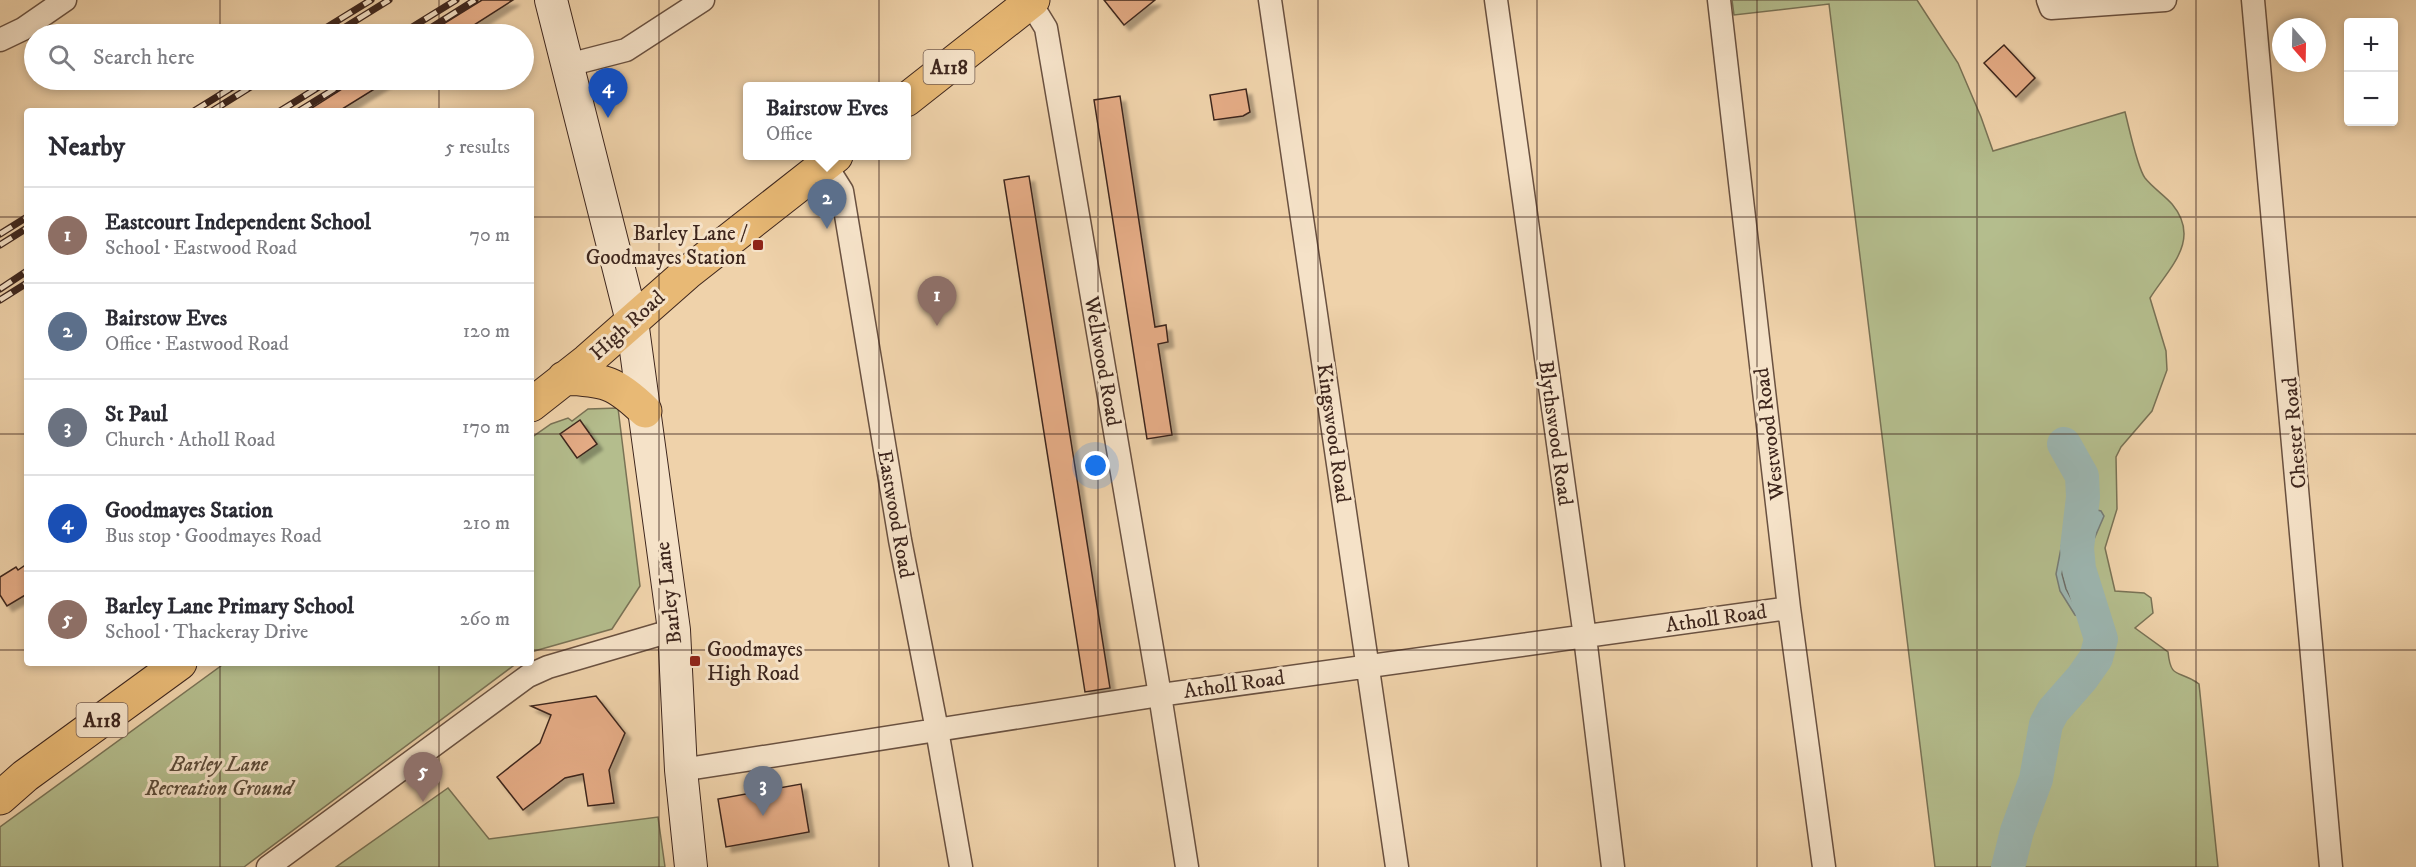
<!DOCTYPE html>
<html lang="en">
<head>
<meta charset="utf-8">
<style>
	:root { --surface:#fff; --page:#f7f7f7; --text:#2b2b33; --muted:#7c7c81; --line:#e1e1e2; --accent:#0f766e }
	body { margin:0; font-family:"IM FELL DW Pica",serif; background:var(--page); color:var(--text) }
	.controls { position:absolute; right:18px; top:18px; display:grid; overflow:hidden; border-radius:6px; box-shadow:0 3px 9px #0003 }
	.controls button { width:54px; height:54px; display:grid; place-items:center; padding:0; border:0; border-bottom:2px solid var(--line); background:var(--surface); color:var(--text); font:30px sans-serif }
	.compass { position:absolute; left:2272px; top:18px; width:54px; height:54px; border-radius:50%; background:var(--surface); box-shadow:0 3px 9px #0003; rotate:160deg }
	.you { position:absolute; left:1096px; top:466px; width:21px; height:21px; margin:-15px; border:4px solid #fff; border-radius:50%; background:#1a73e8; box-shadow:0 0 0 9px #1a73e833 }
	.badge { display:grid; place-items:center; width:39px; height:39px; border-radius:50%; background:var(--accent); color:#fff; font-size:20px; font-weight:700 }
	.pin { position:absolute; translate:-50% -50px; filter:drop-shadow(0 2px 3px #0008) }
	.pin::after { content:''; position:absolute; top:32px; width:21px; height:18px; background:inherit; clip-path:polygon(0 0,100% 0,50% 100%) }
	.popup { position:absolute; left:743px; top:82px; width:168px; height:78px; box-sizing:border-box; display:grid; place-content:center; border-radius:6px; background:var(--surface); filter:drop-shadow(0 2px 4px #0005); font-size:20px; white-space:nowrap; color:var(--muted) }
	.popup b { font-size:22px; color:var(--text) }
	.popup::after { content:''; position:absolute; left:50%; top:100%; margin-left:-12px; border:12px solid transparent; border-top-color:var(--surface) }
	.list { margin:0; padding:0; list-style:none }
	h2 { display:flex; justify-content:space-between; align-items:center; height:78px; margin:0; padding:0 24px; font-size:26px }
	h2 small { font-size:20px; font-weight:400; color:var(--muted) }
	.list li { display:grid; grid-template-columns:39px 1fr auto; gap:18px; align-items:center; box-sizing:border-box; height:96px; padding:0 24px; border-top:2px solid var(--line) }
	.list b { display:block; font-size:22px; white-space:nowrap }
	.list p { margin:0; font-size:20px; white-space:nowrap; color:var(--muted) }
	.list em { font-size:20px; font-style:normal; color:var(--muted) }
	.icon { flex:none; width:33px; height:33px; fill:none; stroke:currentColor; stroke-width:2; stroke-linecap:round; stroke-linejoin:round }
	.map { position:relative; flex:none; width:2416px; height:867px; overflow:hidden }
	.search { position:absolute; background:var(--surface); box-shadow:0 3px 9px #0003; left:24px; top:24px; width:510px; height:66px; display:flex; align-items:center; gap:15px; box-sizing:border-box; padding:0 21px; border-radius:33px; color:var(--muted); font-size:22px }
	.panel { position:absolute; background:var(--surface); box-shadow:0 3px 9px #0003; left:24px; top:108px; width:510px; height:558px; border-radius:6px }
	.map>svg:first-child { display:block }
	.green { fill:#b4bd8d; stroke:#797255; stroke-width:1.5 }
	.water { fill:#9cb6b1; stroke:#767c76; stroke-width:1.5 }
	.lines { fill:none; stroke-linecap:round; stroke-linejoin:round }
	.shore { stroke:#6d6e67; stroke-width:1.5 }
	.river { stroke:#9cb6b1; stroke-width:34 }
	.building { fill:#e5ac86; stroke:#3e261d; stroke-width:1.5; filter:url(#shadow) }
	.street-casing { stroke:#6a5140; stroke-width:25 }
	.secondary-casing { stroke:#3e261d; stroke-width:34 }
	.primary-casing { stroke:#3e261d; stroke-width:35 }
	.street { stroke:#f5e2c8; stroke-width:22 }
	.secondary { stroke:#f5e2c8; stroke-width:32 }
	.primary { stroke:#e8b975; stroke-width:33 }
	.rail-casing { stroke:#3e261d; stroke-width:7 }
	.rail { stroke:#f5e2c8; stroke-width:4.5; stroke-dasharray:14; stroke-linecap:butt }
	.grid { fill:none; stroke:#3e261d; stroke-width:1.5; stroke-opacity:0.55 }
	.poi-dot { fill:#8f2418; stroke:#f5e2c8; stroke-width:2 }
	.labels { text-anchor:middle; stroke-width:6; stroke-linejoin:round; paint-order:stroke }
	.shield { fill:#f5e2c8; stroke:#755e50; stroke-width:1.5 }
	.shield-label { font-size:20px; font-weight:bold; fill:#3e261d }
	.poi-label { font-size:21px; fill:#3e261d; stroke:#f5e2c8; text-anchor:end }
	.street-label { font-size:21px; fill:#3e261d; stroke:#f5e2c8 }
	.park-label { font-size:21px; font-style:italic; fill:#5c4c39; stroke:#f5e2c8 }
</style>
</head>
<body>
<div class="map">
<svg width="2416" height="867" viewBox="0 0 2416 867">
	<defs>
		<filter id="shadow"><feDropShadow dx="5.5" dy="5.5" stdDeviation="1.5" flood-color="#0004"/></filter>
	</defs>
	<rect width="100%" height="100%" fill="#efd2aa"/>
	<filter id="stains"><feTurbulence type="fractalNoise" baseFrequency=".00333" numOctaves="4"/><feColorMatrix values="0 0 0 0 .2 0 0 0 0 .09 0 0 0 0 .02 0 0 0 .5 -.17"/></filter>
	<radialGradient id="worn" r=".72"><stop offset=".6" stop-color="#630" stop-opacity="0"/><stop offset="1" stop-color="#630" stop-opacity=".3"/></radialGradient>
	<!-- green -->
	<path class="green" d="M1732,0H1917L1958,63L1981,117L1993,151L2125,112C2129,127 2137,167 2145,178C2153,188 2164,195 2172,204C2202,240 2169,268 2150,298L2166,351L2167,370L2152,411L2121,447L2116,457L2117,509L2105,548L2115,591L2144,593L2151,598L2153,613L2135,628L2168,652C2171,681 2179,669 2199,684L2218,867H1935L1829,4L1734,15Z
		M618,408L640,586L612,629L531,652V438L551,424L568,418L572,421L588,409Z
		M225,663H517L244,867H0V827Z
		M448,788L489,839L658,817L665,867H336Z"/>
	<!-- water -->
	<path class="water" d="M2093,509L2101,511L2104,516L2092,544L2090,564L2099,608L2097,613L2081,617L2075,615L2060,591L2056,574L2066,522Z"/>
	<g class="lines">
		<!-- shore -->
		<path class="shore" d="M2092,516L2096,520L2087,542L2084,564L2093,606L2081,611L2075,606L2066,589L2062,574L2071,527Z
			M2073,563L2076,565L2083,593L2081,597L2078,596C2072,586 2066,573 2073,563Z"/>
		<!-- river -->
		<path class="river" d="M2008,867L2017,831L2036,779L2046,724L2053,711L2082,678L2096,658L2101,639L2079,569L2077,548L2083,497L2082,476L2064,444"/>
	</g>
	<!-- building -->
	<path class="building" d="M482,0H513L460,34H427Z
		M1104,0H1155L1124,25Z
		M2004,45L2035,78L2016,97L1984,63Z
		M356,80H389L339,111H307Z
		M1246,89L1250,112L1243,116L1214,120L1210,95Z
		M1120,96L1155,327L1166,325L1168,342L1158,344L1172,435L1147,439L1094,100Z
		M1029,176L1110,688L1085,692L1004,180Z
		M580,420L597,444L577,458L560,434Z
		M27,564V594L7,606L0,595V577L16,567L18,570Z
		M596,696L625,733L609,770L614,803L588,806L583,774L565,778L523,810L497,777L540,743L551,715L531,706Z
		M801,784L809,832L726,847L718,799Z"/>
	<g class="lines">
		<defs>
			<path id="street" d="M1270,0L1397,867
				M1496,0L1585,637L1613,867
				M1719,0L1789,608L1824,867
				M2048,0L2051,8L2165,0
				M2253,0L2331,867
				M1030,2L1046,28L1160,695L1187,867
				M0,40L23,29L65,0
				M568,65L626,50L703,0
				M825,164L842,191L900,540L937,730L961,867
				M681,770L1160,695L1789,608
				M268,867L528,676L548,667L674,630"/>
			<path id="secondary" d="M551,0L632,321L674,630L681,770L691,867"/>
			<path id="primary" d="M906,100L1033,0
				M564,378C605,380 615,382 645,411
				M531,405L587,361L687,273L836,156
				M0,798L25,776L180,663"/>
		</defs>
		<!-- street casing -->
		<use href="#street" class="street-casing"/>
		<!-- secondary casing -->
		<use href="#secondary" class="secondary-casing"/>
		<!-- primary casing -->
		<use href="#primary" class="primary-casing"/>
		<!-- street -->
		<use href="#street" class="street"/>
		<!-- secondary -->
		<use href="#secondary" class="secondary"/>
		<!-- primary -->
		<use href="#primary" class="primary"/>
		<defs>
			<path id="rail" d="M316,34L371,0
				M334,34L389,0
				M401,34L456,0
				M421,34L475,0
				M194,111L244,80
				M212,111L262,80
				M280,111L330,80
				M299,111L349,80
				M0,234L27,217
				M0,245L27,228
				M0,289L27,271
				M0,300L27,283"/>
		</defs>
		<!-- rail casing -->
		<use href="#rail" class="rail-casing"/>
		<!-- rail -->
		<use href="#rail" class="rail"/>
	</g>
	<!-- grid -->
	<path class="grid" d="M220,0V34M439,0V34M659,0V867M879,0V867M1098,0V867M1318,0V867M1537,0V867M1757,0V867M1977,0V867M2196,0V867M220,80V111M439,80V111M0,217H27M531,217H2416M0,434H27M531,434H2416M0,650H27M531,650H2416M220,663V867M439,663V867"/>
	<!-- markers -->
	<g class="poi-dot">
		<rect x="752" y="239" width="12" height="12" rx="3"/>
		<rect x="689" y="655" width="12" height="12" rx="3"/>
	</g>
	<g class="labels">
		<!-- shield labels -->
		<g class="shield">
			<rect x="923.5" y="50" width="51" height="34" rx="4.5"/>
			<rect x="76.5" y="703" width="51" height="34" rx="4.5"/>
		</g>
		<g class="shield-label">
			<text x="949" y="74">A118</text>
			<text x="102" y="727">A118</text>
		</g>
		<!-- poi labels -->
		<g class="poi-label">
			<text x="746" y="240">Barley Lane /<tspan x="746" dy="24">Goodmayes Station</tspan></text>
			<text x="707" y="656" text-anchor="start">Goodmayes<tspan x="707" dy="24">High Road</tspan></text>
		</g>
		<!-- street labels -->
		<g class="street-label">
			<text transform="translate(627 325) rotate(-42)" y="7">High Road</text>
			<text transform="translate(1103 361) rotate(80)" y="7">Wellwood Road</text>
			<text transform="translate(1334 433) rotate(82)" y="7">Kingswood Road</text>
			<text transform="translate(1556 433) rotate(82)" y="7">Blythswood Road</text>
			<text transform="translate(2294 433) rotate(-95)" y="7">Chester Road</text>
			<text transform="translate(1769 434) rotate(-97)" y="7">Westwood Road</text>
			<text transform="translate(896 514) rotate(80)" y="7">Eastwood Road</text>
			<text transform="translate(668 593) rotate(-97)" y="7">Barley Lane</text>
			<text transform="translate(1716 618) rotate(-8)" y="7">Atholl Road</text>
			<text transform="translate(1234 684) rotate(-8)" y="7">Atholl Road</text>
		</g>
		<!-- park labels -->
		<g class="park-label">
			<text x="219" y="771">Barley Lane<tspan x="219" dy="24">Recreation Ground</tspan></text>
		</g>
	</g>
	<rect width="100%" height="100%" filter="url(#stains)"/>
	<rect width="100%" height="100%" fill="url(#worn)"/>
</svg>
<div class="controls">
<button>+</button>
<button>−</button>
</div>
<svg class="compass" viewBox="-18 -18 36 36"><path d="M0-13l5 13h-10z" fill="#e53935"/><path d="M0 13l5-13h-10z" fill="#7c7c81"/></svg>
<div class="you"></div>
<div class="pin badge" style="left:937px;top:326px;background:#8d6e63">1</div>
<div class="pin badge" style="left:827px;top:229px;background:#5c6f8a">2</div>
<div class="popup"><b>Bairstow Eves</b>Office</div>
<div class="pin badge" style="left:763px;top:816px;background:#6b7280">3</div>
<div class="pin badge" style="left:608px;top:118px;background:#1a4fb4">4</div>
<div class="pin badge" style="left:423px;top:802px;background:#8d6e63">5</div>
<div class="search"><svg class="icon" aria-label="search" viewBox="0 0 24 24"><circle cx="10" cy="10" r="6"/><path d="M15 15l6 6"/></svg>Search here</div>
<section class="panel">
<h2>Nearby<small>5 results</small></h2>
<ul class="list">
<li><span class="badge" style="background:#8d6e63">1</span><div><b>Eastcourt Independent School</b><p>School · Eastwood Road</p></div><em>70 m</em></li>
<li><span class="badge" style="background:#5c6f8a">2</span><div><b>Bairstow Eves</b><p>Office · Eastwood Road</p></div><em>120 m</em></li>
<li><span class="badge" style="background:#6b7280">3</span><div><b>St Paul</b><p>Church · Atholl Road</p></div><em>170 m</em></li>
<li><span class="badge" style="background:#1a4fb4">4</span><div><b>Goodmayes Station</b><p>Bus stop · Goodmayes Road</p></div><em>210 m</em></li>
<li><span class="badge" style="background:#8d6e63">5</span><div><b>Barley Lane Primary School</b><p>School · Thackeray Drive</p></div><em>260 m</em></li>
</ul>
</section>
</div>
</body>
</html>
